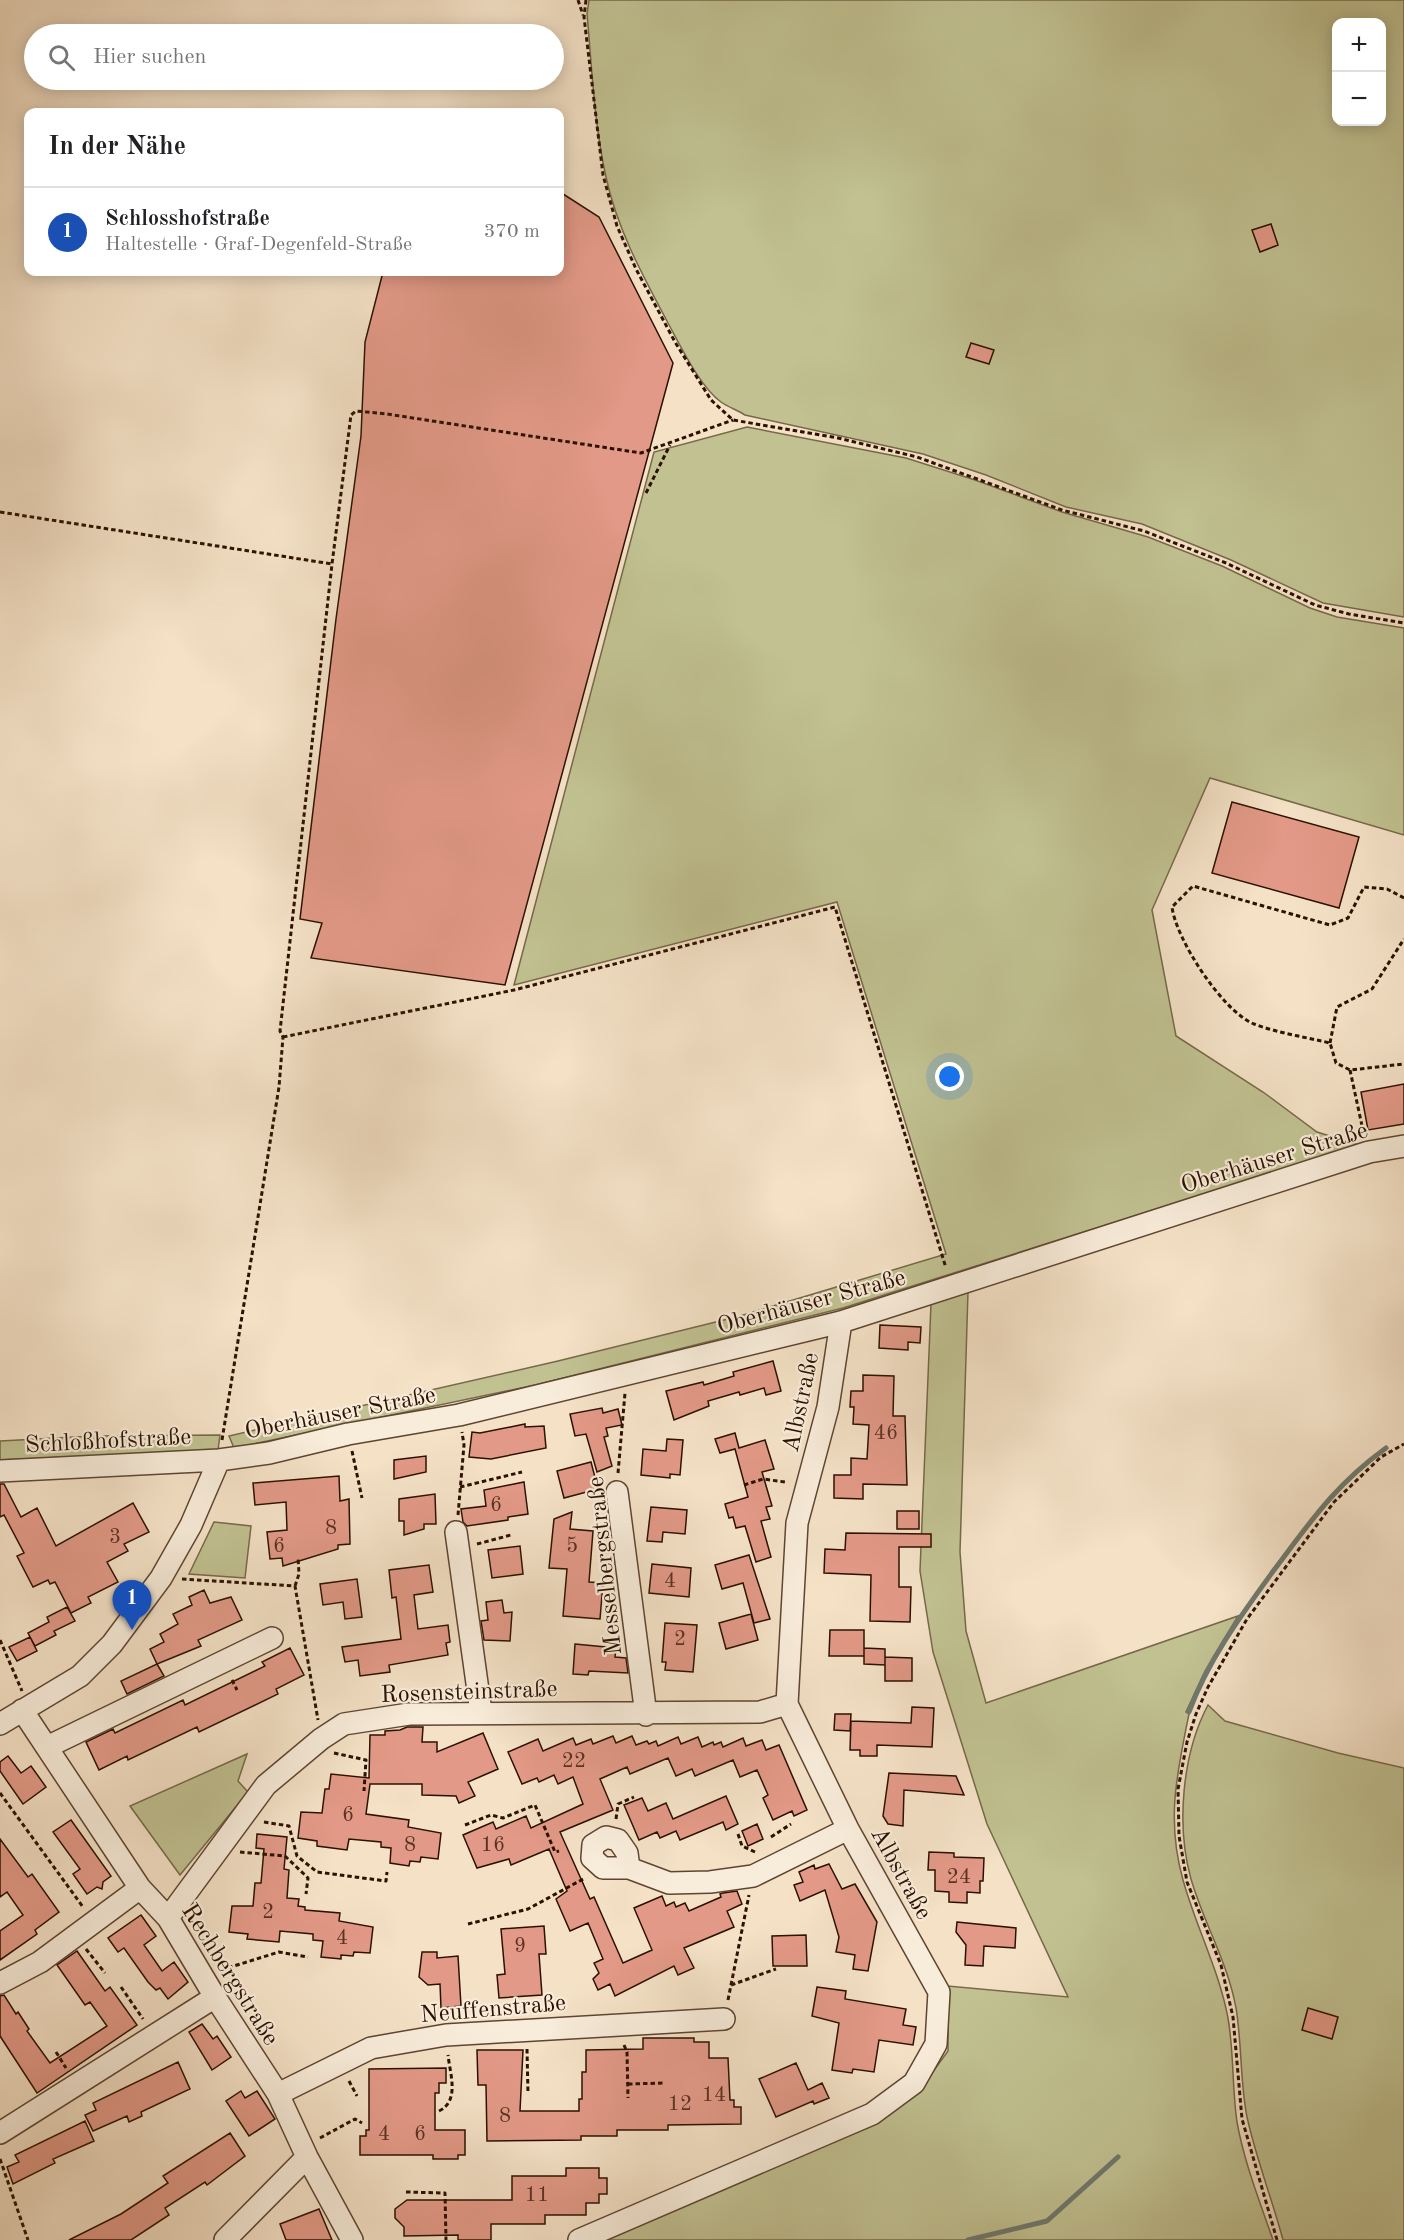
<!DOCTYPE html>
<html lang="de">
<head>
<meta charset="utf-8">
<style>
	:root { --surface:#fff; --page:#f6f6f6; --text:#202124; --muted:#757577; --line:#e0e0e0; --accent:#8f2418 }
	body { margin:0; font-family:"Old Standard TT",serif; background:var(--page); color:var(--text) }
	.controls { position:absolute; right:18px; top:18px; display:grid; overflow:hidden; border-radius:12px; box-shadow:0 3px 15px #0003 }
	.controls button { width:54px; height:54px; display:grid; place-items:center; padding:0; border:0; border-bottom:2px solid var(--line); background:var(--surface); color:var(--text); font:30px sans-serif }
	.you { position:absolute; left:950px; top:1077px; width:21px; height:21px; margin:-15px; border:4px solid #fff; border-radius:50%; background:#1a73e8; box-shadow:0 0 0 9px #1a73e833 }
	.badge { display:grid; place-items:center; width:39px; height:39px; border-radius:50%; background:var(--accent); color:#fff; font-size:20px; font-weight:700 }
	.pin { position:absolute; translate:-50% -50px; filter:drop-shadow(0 2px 3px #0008) }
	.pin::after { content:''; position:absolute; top:32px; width:21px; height:18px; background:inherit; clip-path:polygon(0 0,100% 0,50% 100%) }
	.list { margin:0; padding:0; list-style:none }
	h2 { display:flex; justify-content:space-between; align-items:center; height:78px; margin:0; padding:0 24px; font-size:26px }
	h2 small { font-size:20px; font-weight:400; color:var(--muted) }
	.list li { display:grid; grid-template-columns:39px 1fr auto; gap:18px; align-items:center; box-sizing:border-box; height:90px; padding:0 24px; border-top:2px solid var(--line) }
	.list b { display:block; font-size:22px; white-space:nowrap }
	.list p { margin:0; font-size:20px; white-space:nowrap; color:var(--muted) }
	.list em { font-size:20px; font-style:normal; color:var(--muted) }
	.icon { flex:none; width:33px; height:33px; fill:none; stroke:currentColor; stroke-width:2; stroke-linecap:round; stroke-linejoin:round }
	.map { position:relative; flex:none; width:1404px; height:2240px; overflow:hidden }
	.search { position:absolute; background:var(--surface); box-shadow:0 3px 15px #0003; left:24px; top:24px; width:540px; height:66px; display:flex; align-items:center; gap:15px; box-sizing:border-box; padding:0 21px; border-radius:33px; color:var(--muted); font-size:22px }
	.panel { position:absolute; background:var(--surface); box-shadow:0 3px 15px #0003; left:24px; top:108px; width:540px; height:168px; border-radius:12px }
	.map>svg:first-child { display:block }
	.green { fill:#c1c191; stroke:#766948; stroke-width:1.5; fill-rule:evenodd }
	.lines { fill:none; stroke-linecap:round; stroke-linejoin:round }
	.stream { stroke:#6f786d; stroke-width:5 }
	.building { fill:#e29987; stroke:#2c1100; stroke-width:1.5 }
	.minor-casing { stroke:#5e4532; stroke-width:24 }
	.path { stroke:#2c1100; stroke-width:3; stroke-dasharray:4.5 3; stroke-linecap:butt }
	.minor { stroke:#f8ecda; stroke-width:21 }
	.labels { text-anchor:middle; stroke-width:4.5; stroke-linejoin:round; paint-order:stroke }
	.number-label { font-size:21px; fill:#5a3322 }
	.street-label { font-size:24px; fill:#2c1100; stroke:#f8ecda }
</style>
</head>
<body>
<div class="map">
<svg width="1404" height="2240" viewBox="0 0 1404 2240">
	<rect width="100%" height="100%" fill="#f4e1c6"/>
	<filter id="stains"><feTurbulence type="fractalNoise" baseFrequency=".00333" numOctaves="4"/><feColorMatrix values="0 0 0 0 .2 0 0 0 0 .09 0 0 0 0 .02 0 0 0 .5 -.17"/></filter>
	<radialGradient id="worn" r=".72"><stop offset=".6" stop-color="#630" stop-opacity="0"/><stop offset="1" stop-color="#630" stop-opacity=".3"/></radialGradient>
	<!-- green -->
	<path class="green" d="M589,0H1404V617L1323,603L1231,560L1142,524L1066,507L986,475L923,454L745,415C737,410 728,407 721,402C700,387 680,345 668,323C643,276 617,229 606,177C594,124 592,68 587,14ZM1336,22H1382V122H1336Z
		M747,427L906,458L975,480L1062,512L1148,537L1222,566L1310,608L1337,617L1404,628V835L1210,778L1152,910L1176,1036L1263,1092L1317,1132L1359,1145L843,1308L535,1385L234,1448L229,1436L558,1361L740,1316L946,1254L837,902L514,985L654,452Z
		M968,1292L960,1552L966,1631L986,1703L1238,1616L1205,1671L1186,1712L1189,1714C1177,1773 1166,1820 1183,1880C1196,1927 1219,1970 1228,2018C1234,2052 1232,2088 1237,2122C1244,2162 1260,2202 1273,2240H600L878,2123L922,2087L948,2051V1986L1068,1997L987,1824L933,1652L920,1571L931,1304Z
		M220,1435L218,1450L0,1460V1441L94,1436Z
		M214,1522L251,1526L245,1578L189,1574Z
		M1208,1705L1225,1721L1338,1753L1404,1768V2240H1283C1272,2199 1256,2158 1247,2117C1240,2082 1242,2044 1236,2008C1227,1960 1204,1924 1191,1879C1176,1826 1182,1754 1208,1705Z
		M247,1754L238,1781L248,1792L180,1875L130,1806Z"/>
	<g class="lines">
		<!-- stream -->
		<path class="stream" d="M1189,1712C1208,1660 1242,1614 1274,1570C1311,1521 1335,1485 1386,1448
			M968,2240L1047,2221L1118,2157"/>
	</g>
	<!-- building -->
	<path class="building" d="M560,192L599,217L673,363L505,985L311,958L322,923L300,919L336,619L361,436L365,342L383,272H560Z
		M1271,224L1278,245L1260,252L1252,230Z
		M971,343L994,350L989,364L966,357Z
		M1232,802L1359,837L1339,908L1212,873Z
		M1404,1084V1124L1368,1130L1361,1092Z
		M880,1325L921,1327L920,1343L908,1342V1350L879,1348Z
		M773,1361L781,1391L766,1395L764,1388L740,1395L739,1392L708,1401L709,1406L674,1420L666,1391L703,1382L704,1385L734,1376L733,1372Z
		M863,1375L894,1376L893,1416H905L907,1485L863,1484V1499L834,1498V1475H851V1458L867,1459L869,1425L853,1424L854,1407H850L851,1391H863Z
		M602,1408L603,1413L618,1409L622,1425L606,1428L608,1436L604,1437L612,1466L597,1472L586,1434L575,1436L570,1414Z
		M525,1424V1427L544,1426L546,1448L491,1459L469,1457L472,1432L480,1433Z
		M735,1433L739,1448L765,1440L774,1469L762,1472L772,1506L766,1507L770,1519L761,1521L771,1557L756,1562L745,1526L736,1528L733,1517L729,1518L725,1504L748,1497L735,1449L720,1453L715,1439Z
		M667,1439L683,1440L680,1475L670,1474V1478L641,1475L643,1449L666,1451Z
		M426,1456V1472L394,1479V1460Z
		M591,1462L598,1489L564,1498L557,1471Z
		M339,1476L340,1501L349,1499L350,1544L338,1545V1549L283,1566L282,1558L270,1559L267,1532L287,1530L286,1502L255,1505L253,1483Z
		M524,1482L528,1514L508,1517V1520L467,1526L463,1522L461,1509L486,1506L484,1490Z
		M0,1484H4L21,1517L37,1508L56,1546L133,1503L149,1532L124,1544L128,1551L107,1562L118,1582L88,1597L91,1603L71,1613L55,1582L50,1584L48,1580L33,1587L17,1556L24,1553L4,1515L0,1517Z
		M435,1494L436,1524H424V1529L404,1535V1521H399V1499Z
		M651,1507L687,1510L685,1534L663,1532L662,1542L647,1541Z
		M897,1511H919V1529H897Z
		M572,1512L570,1529L593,1531L589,1582L603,1583L600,1619L563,1616L567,1569L549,1568L554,1519Z
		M846,1533L931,1534V1547H899V1587H911L910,1622L870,1621L871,1575L824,1573L825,1549L845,1550Z
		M520,1546L523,1574L492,1578L488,1550Z
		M749,1555L770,1619L754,1623L743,1583L722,1589L715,1565Z
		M652,1564L691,1568L689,1597L649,1593Z
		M429,1565L433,1592L414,1595L418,1629L448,1625L450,1642L446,1643L448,1655L389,1665L390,1672L360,1676L358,1660L345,1662L342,1647L401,1639L396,1597L392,1598L389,1570Z
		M357,1579L362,1617L345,1619L343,1602L323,1605L320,1584Z
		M204,1590L210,1603L231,1597L242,1620L198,1640L201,1646L157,1664L150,1649L164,1642L160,1634L178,1624L173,1614L192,1605L189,1597Z
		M502,1600L504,1613L512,1612L510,1641L484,1640L481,1621L488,1620L486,1602Z
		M67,1607L75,1621L54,1631L56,1635L35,1646L28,1633L49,1622L47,1617Z
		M751,1614L758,1640L726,1649L719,1623Z
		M665,1623L697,1625L693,1672L665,1670L666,1662H662Z
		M830,1630H864V1656H829Z
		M30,1637L37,1651L17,1661L9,1647Z
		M575,1644L616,1648L615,1657L626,1658L628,1673L589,1671L588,1675L573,1674Z
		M290,1648L304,1675L276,1689L278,1694L199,1732L197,1727L128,1760L127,1756L99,1770L86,1742L113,1729L115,1733L183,1700L185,1705L265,1666L262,1662Z
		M864,1648L885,1649V1665L864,1664Z
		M885,1657L912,1658V1681H885Z
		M157,1664L164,1676L127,1694L121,1681Z
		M912,1707L934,1708L932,1747L877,1745V1756H860V1750H850L851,1721L911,1723Z
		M835,1714H851L850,1731L834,1730Z
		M407,1727H423L422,1742H437V1752L483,1733L498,1769L468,1782L475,1796L459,1803L456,1796L422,1795V1784H370L366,1814L409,1820L408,1827L441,1833L438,1859L421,1857L420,1862L410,1861L409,1866L390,1863L391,1848L381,1847V1842L349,1839L347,1850L317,1846V1841L298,1838L301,1812L322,1813L325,1789H329L331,1774L369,1778L370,1735H385V1731L400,1730Z
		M613,1736L616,1743L632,1736L636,1745L647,1741L649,1744L656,1741L658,1746L678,1737L681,1744L698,1737L702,1747L713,1742L714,1745L721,1742L723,1747L743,1738L746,1746L762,1740L766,1750L779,1745L807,1810L794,1816L792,1811L773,1820L763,1798L768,1795L757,1770L740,1777L733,1760L695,1776L692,1769L676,1776L668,1758L630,1774L627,1767L600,1779L613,1810L560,1832L590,1899L594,1897L623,1963L652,1950L634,1908L662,1896L666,1906L674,1902L676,1907L685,1903L689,1911L721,1897L720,1894L723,1893L737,1891L742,1904L727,1911L734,1927L684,1948L694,1968L678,1975L674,1966L615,1996L610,1984L598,1990L593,1979L599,1973L594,1963L603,1959L588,1923L570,1931L556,1899L567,1891L549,1849L511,1865L509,1859L477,1868L463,1835L493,1822L496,1829L526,1816L531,1828L583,1804L573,1777L558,1784L554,1775L539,1782L537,1778L522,1784L508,1752L538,1739L543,1751L573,1738L576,1745L591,1739L593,1744Z
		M8,1756L21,1773L31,1766L46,1787L23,1804L0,1771V1762Z
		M889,1773L956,1776L964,1795L904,1790L903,1826L888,1824L883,1816Z
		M726,1796L738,1824L726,1830L723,1822L680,1840L676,1831L660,1838L657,1832L639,1840L624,1805L642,1798L648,1811L666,1803L673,1819Z
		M71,1820L111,1876L103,1882L102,1889L97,1887L87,1894L73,1874L80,1869L53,1832Z
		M757,1824L763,1839L748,1846L742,1831Z
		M257,1834L287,1837L284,1869L289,1870L287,1898L299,1899L298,1906L305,1907V1910L340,1913L339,1921L373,1927L370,1953L354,1952L353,1956L341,1955V1959L321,1957L323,1941L313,1940V1934L280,1931L279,1942L247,1939L248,1934L229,1932L232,1906H253L255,1883H261L264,1849L256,1848Z
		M0,1839L28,1877L32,1874L59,1912L35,1930L37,1934L0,1960V1931L23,1915L7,1892L0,1897Z
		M929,1852L954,1853V1857L984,1858L983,1881H980V1893L967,1892V1903L949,1902V1892L935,1891V1870H928Z
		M829,1864L842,1889L855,1884L877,1922L868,1971L853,1969L855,1955L836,1952L839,1937L825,1890L800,1901L794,1885L803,1882L799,1872L814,1865L815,1869Z
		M141,1915L156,1936L144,1945L162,1971L174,1962L188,1982L168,1999L160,1988L156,1990L148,1982L124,1948L118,1952L108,1938Z
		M957,1922L1016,1928L1015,1948L984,1946L983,1966L965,1965L966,1945L956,1932Z
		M544,1926L546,1954H539L542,1995L499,1998L497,1975L505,1974L501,1929Z
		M806,1935L807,1966H773L772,1936Z
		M77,1951L105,1991L110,1987L137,2025L37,2093L0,2036V1996L4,1995L16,2014L18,2012L29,2029L27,2031L50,2063L107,2026L90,2002L85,2005L57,1965Z
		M422,1952H437V1958L458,1956L461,2006L441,2008L440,1984L428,1985L419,1977Z
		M817,1987L846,1991L845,1999L906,2009L903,2025L916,2027L913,2045L879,2040L874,2072L853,2069L852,2073L832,2070L839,2023L812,2016Z
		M1308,2008L1338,2017L1332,2039L1302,2030Z
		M202,2024L213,2039L217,2036L231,2057L212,2070L189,2032Z
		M643,2038H694V2042H709V2058H728L730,2100H734V2107H741V2124L668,2125V2130H617V2136H581V2140L487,2141L486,2085H478L477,2050H523L520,2111H579V2099H582V2072H586V2050L643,2049Z
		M178,2062L190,2089L141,2112L142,2116L129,2122L127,2116L93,2131L85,2115L96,2110L93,2103Z
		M796,2063L808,2090L822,2083L829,2098L814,2104L813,2101L776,2117L759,2079Z
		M446,2068V2083H439V2093H435V2130H465V2155H458V2159H433V2155H360V2136H366V2130H369V2069Z
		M241,2091L245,2098L257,2091L275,2119L249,2136L226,2101Z
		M85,2121L94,2141L53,2159L55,2163L13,2184L7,2167L19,2162L15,2155Z
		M230,2133L245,2156L207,2185L205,2182L165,2208L169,2215L131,2240H69L121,2214L168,2183L163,2176Z
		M566,2168H599V2178H607V2194H599V2203H586V2215H545V2224H491V2240H458V2235L404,2236V2227L395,2218V2209L407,2200H512V2176H566Z
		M319,2209L332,2240H286L280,2224Z"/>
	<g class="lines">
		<defs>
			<path id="minor" d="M0,1471L219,1460L269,1453L348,1434L459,1415L841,1322L1369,1152L1404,1146
				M617,1492L646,1715
				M456,1532L481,1712
				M22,1710L140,1888L168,1918L215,1997L278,2094L307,2157L352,2240
				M0,1724L80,1676L112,1644L161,1578L191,1525L219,1460
				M47,1747L272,1638
				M629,1868H603L592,1858L593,1845L606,1837L618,1840L627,1853L629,1868L669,1883L710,1882L753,1876L848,1829
				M168,1918L266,1785L321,1739L344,1724L409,1714L760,1712L787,1704
				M0,1983L40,1962L140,1888
				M278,2094L371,2048L446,2035L724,2019
				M0,2133L215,1997
				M225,2240L307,2157
				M579,2240L872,2114L914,2083L936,2044L939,1992L848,1829L787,1704L797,1523L828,1407L841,1322"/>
		</defs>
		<!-- minor casing -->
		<use href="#minor" class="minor-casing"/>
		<!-- path -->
		<path class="path" d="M578,0L583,15
			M586,0L584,17L603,175L617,226L636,269L675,342L711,400L733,420L838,438L917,457L1062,510L1144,531L1226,563L1315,605L1349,614L1404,623
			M646,493L670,445
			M0,512L332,564
			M1404,898L1387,889L1364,887L1348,918L1330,925L1193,886L1172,907C1176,939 1222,1011 1254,1024C1278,1033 1305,1037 1330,1043L1336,1063L1350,1070L1404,1064
			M283,1037L514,990L835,907L946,1268
			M1330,1043L1337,1007L1372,989L1404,939
			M1350,1070L1364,1135
			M222,1440L279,1087L283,1037L280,1031L332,564L351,415L356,411L387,414L641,453L733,420
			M352,1451L362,1498
			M618,1473L625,1393
			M744,1485L763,1479L785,1482
			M460,1487L522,1472
			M458,1515L464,1445L462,1432
			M477,1544L511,1535
			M182,1579L295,1586L318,1720
			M295,1586L299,1574L298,1557
			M0,1640L22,1691
			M232,1680L237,1690
			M334,1753L366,1760L364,1791
			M0,1793L83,1907
			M616,1819L618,1804L634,1797
			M264,1822L289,1826L297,1856L317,1872L386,1881L387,1872
			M465,1825L491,1815L503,1818L535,1805L555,1852L559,1851
			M738,1834L742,1846L755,1852
			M771,1837L791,1824
			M240,1852L285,1856L308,1878L306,1894
			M468,1924L528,1909L585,1878
			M86,1949L105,1973
			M221,1970L279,1952L308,1957
			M731,1985L776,1969
			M121,1987L143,2019
			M728,2000L749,1895
			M624,2045L627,2052L628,2098
			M527,2049L528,2094
			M56,2052L66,2068
			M349,2081L357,2096
			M628,2084L665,2083
			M439,2111C460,2101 450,2074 448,2055
			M320,2138L355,2119L362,2123
			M0,2159L28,2240
			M406,2192L445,2193L446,2240
			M1277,2240L1242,2119L1233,2017L1221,1965L1187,1882L1179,1836L1178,1789L1187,1742L1196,1714L1208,1687L1247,1619L1334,1502L1381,1457L1404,1444"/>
		<!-- minor -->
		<use href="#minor" class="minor"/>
	</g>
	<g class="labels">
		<!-- number labels -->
		<g class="number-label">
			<text x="886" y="1439">46</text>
			<text x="496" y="1511">6</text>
			<text x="331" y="1534">8</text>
			<text x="115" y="1543">3</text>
			<text x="279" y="1552">6</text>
			<text x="572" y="1552">5</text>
			<text x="670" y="1587">4</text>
			<text x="680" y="1645">2</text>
			<text x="574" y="1767">22</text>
			<text x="348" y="1821">6</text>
			<text x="410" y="1851">8</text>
			<text x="493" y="1851">16</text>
			<text x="959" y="1883">24</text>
			<text x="268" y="1918">2</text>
			<text x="342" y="1944">4</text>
			<text x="520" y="1952">9</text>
			<text x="714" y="2101">14</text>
			<text x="680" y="2110">12</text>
			<text x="505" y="2122">8</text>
			<text x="384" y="2140">4</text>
			<text x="420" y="2140">6</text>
			<text x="537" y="2201">11</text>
		</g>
		<!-- street labels -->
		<g class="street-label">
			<text transform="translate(1274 1157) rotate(-17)" y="8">Oberhäuser Straße</text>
			<text transform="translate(811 1301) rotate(-15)" y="8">Oberhäuser Straße</text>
			<text transform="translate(800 1402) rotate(-78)" y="8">Albstraße</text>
			<text transform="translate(340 1412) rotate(-11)" y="8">Oberhäuser Straße</text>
			<text transform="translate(108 1440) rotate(-3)" y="8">Schloßhofstraße</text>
			<text transform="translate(604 1566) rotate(-96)" y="8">Messelbergstraße</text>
			<text transform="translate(469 1691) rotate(-2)" y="8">Rosensteinstraße</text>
			<text transform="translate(902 1873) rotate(61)" y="8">Albstraße</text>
			<text transform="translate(231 1974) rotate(58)" y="8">Rechbergstraße</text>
			<text transform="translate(493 2008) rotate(-5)" y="8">Neuffenstraße</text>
		</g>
	</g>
	<rect width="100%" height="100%" filter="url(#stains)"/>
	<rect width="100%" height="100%" fill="url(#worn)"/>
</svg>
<div class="controls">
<button>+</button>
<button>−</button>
</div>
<div class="you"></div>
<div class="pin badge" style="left:132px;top:1630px;background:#1a4fb4">1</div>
<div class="search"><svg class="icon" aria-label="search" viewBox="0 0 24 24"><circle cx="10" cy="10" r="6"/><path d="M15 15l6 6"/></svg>Hier suchen</div>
<section class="panel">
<h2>In der Nähe<small></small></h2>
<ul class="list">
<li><span class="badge" style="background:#1a4fb4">1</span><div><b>Schlosshofstraße</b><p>Haltestelle · Graf-Degenfeld-Straße</p></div><em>370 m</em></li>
</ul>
</section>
</div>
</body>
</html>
